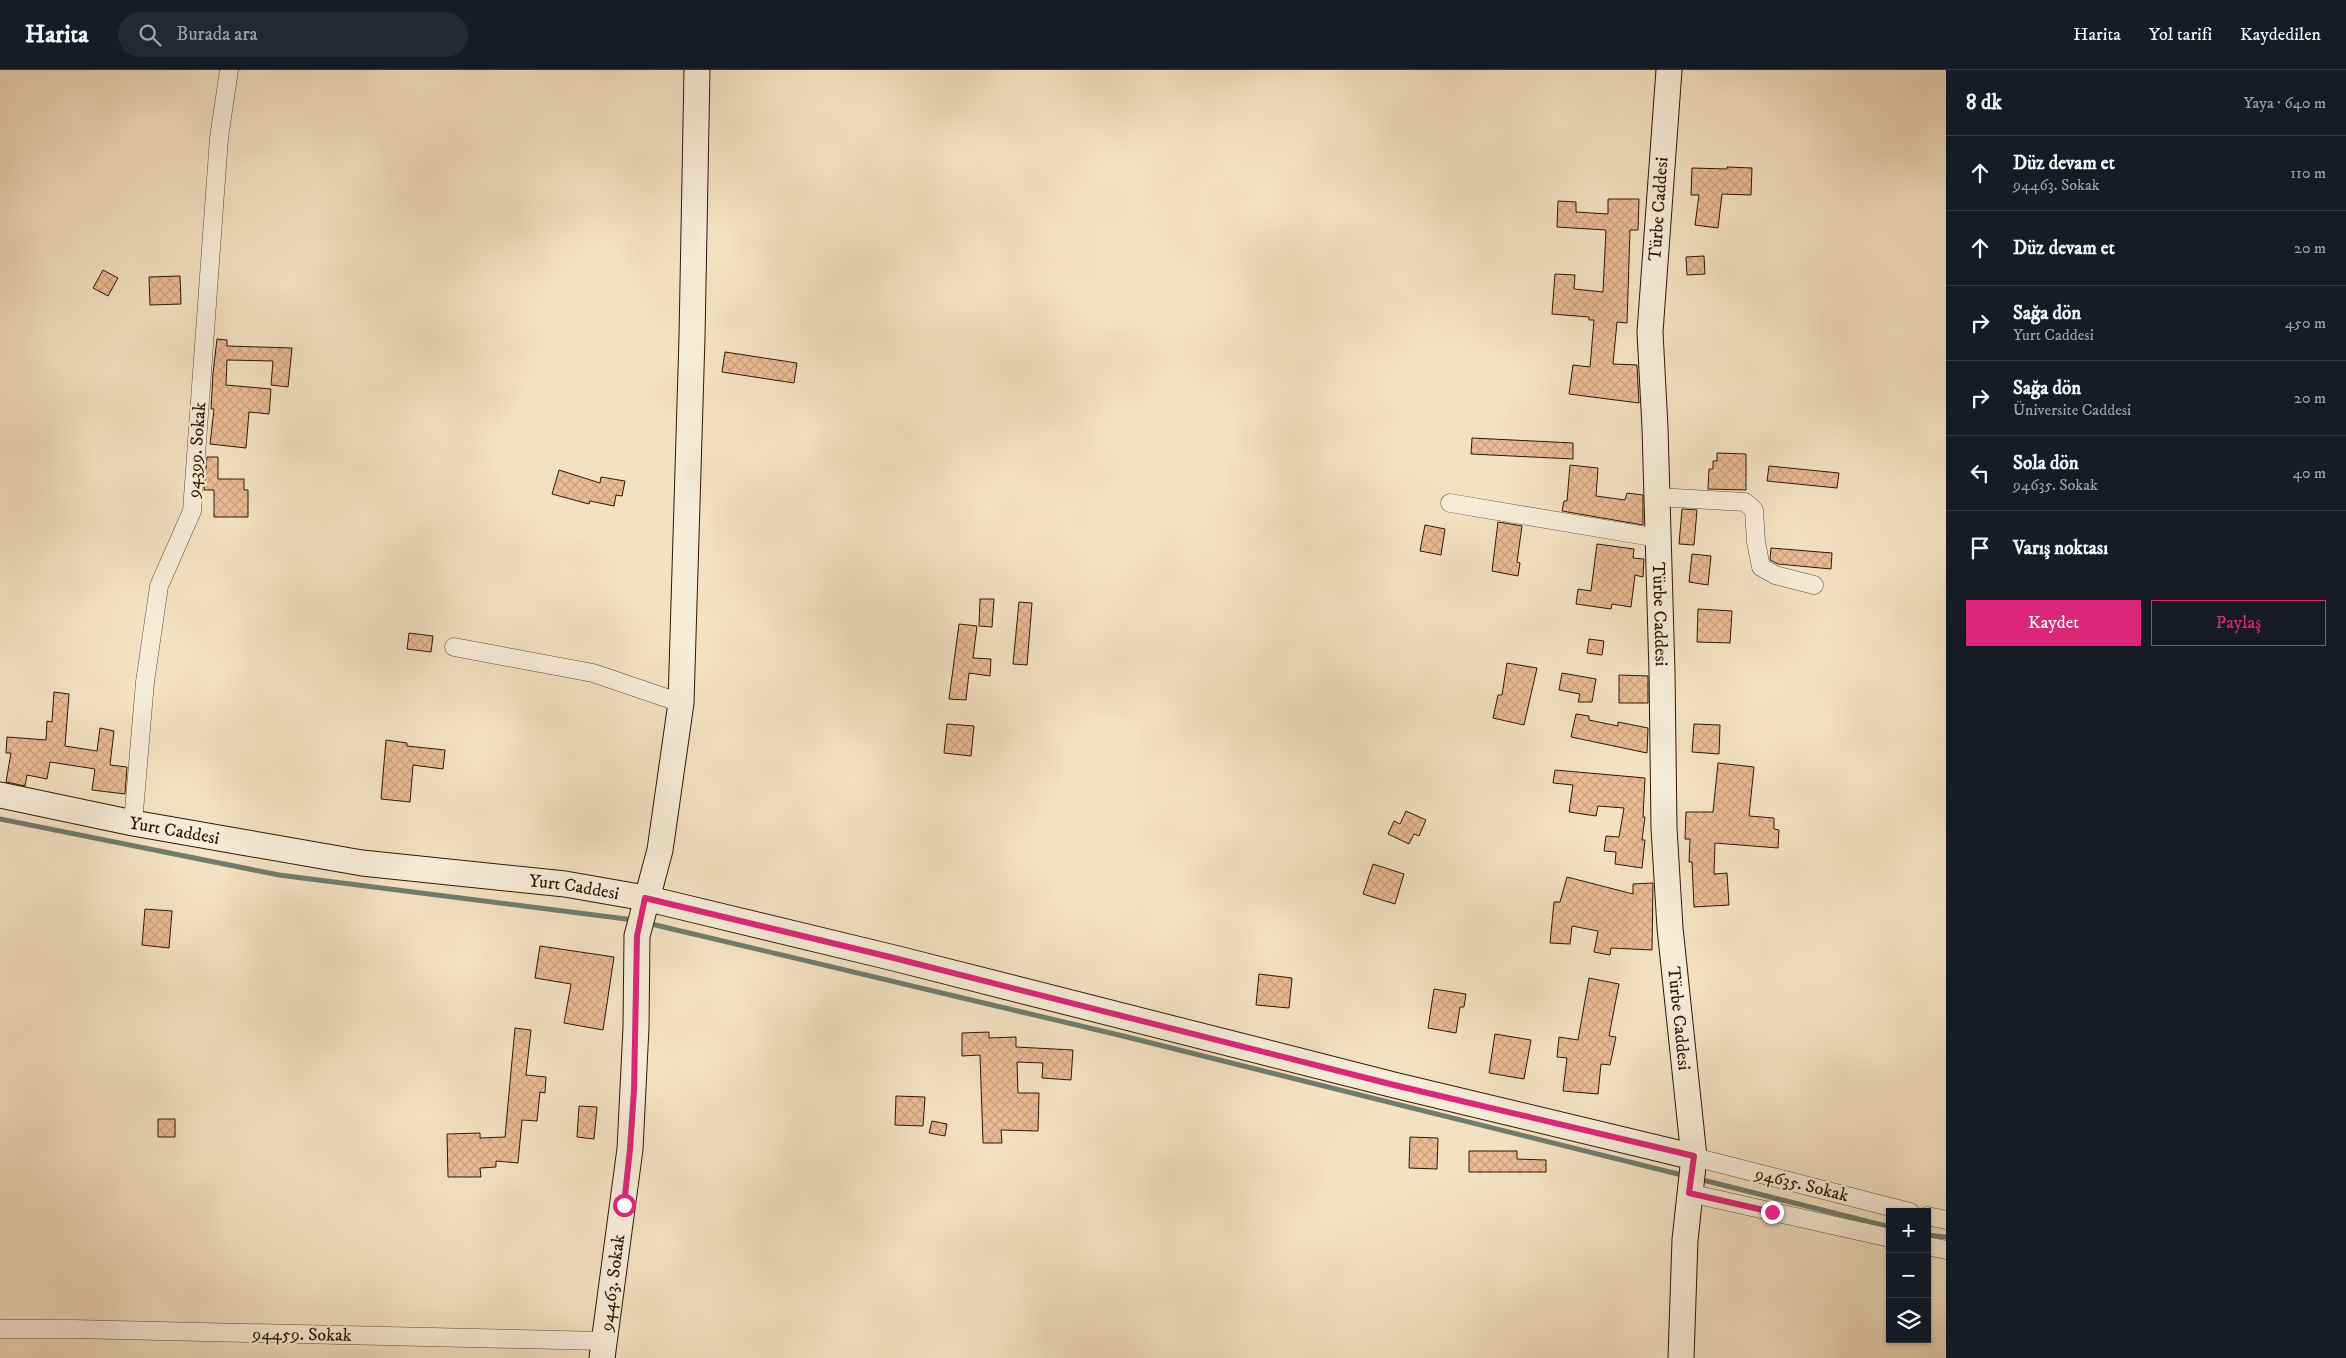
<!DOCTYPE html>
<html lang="tr">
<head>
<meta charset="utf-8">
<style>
	:root { --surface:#171b24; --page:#242831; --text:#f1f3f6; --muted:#9ea1a6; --line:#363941; --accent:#db2777 }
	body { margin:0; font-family:"IM FELL DW Pica",serif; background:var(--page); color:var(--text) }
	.controls { position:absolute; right:15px; bottom:15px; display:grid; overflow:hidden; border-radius:0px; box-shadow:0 1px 4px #0004 }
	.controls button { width:45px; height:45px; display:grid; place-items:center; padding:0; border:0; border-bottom:1px solid var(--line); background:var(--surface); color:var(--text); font:25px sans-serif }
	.stop { position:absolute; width:15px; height:15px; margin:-11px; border:4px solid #db2777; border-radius:50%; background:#fff }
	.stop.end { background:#db2777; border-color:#fff; box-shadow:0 1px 5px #0008 }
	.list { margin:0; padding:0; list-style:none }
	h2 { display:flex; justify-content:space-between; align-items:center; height:65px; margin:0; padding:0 20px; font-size:21px }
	h2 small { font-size:16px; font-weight:400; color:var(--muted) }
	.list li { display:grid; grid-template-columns:32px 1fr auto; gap:15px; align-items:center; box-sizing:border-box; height:75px; padding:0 20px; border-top:1px solid var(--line) }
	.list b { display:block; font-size:19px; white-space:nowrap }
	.list p { margin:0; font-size:16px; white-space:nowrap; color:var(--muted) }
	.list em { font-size:16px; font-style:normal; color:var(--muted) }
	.actions { display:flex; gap:10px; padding:15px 20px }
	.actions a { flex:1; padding:11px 0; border:1px solid var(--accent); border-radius:0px; text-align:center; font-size:18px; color:var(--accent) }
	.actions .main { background:var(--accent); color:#fff }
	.icon { flex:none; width:28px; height:28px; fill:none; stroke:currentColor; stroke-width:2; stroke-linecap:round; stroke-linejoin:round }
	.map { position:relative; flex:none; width:1946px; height:1288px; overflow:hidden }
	header { display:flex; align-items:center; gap:30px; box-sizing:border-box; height:70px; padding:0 25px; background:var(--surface); border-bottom:1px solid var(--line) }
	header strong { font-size:24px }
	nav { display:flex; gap:28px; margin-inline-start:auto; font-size:18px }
	.search { width:350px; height:45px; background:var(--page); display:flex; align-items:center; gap:12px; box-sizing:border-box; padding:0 18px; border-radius:28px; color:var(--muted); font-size:19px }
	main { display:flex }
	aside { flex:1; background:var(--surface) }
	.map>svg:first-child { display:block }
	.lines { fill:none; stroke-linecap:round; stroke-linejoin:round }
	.stream { stroke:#707c6c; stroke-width:5 }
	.building { fill:url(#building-cross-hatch); stroke:#2f1800 }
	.street-casing { stroke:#604a31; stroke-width:19 }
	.secondary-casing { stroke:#2f1800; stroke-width:27 }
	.street { stroke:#f7ecd8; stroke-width:18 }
	.secondary { stroke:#f7ecd8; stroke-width:25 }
	.route { stroke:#db2777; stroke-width:6 }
	.labels { text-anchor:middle; stroke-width:4.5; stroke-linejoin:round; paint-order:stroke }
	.street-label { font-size:18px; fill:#2f1800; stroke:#f7ecd8 }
</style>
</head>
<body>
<header>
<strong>Harita</strong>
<div class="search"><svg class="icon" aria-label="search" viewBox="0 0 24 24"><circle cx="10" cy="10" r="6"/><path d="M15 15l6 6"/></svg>Burada ara</div>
<nav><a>Harita</a><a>Yol tarifi</a><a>Kaydedilen</a></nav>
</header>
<main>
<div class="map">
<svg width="1946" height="1288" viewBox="0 0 1946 1288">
	<defs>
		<pattern id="building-cross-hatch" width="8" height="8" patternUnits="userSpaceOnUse" patternTransform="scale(1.25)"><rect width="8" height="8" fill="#eabb95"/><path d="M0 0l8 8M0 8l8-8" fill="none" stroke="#c9a07f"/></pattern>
	</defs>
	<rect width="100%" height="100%" fill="#f3e1c3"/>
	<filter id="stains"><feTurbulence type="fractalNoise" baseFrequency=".004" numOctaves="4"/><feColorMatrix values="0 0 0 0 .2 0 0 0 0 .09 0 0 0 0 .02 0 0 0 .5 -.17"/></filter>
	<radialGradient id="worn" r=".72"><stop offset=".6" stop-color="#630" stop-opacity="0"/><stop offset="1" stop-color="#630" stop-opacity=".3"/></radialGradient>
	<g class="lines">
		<!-- stream -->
		<path class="stream" d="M0,749L279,805L634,850
			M647,853L1123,966L1686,1106
			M1699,1109L1890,1157
			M1927,1165L1946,1167"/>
	</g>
	<!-- building -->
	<path class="building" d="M1727,97L1752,98L1751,125L1722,124L1718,158L1695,155L1699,125H1691L1692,98L1727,99Z
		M1608,129H1639L1638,160H1630L1627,253L1617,252L1613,294L1637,295L1639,333L1569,324L1573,295L1590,297L1594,250H1589V247L1552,244L1555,204L1575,205L1574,219L1603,222L1606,160L1557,157L1558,131L1576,132V142L1608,144Z
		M1704,186L1705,204L1687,205L1686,187Z
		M103,200L118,208L108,226L93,218Z
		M180,206L181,234L150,235L149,207Z
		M217,269L227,270V276L292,278L288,317L271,315L273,291L227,290L226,315L271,319L269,344L249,342L246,378L210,374L214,339H211L213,303Z
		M725,282L797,293L794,313L722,302Z
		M1472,368L1573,373V389L1471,384Z
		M1717,383L1746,384V420L1708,419L1709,399H1713V391H1717Z
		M207,387H218V409H244V420H248V447H214V420H204Z
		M1570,395L1598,398L1596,426L1625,430L1627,423L1643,425V455L1562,441L1564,431H1567Z
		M1769,396L1839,403L1837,418L1767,411Z
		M559,400L600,413L601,407L625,411L622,426L616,425L614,436L590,431L589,434L552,424Z
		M1682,439L1697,440L1694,475L1679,474Z
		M1498,452L1522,456L1517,492L1520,493L1518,506L1492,501Z
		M1425,455L1445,459L1441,485L1420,481Z
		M1597,474L1634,479L1633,488L1644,489L1643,507L1635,505L1631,537L1612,534L1611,539L1576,534L1578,519L1591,521Z
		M1771,478L1832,483L1831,499L1778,494L1770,490Z
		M1692,484L1711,486L1708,515L1689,512Z
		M980,529H994L992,557L979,556Z
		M1019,532L1032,533L1027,595L1013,594Z
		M1698,539L1732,541L1730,573L1697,572Z
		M959,554L977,556L973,588L991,589L990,606L969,603L966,630L949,629Z
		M409,563L433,566L431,582L407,579Z
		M1589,569L1604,571L1602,585L1587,583Z
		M1507,593L1537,598L1524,655L1493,648L1498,625H1502Z
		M1562,603L1596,609L1592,632H1578L1580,624L1559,620Z
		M1619,605L1648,606V633H1619Z
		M54,622L69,624L65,676L97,681L100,658L114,661L110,695L127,697L125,724L92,720L95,699L50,692L47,709L27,705L25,716L6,712L11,683H6L7,667L46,670L47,651L52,652Z
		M1576,644L1589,646V650L1618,656V652L1648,658L1647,683L1571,667Z
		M947,654L974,656L971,686L944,683Z
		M1694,654L1720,655L1719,684L1692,682Z
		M386,670L407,673V676L445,680L443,699L413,695L410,732L381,729Z
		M1718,693L1754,697L1749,746L1774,748V759L1779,760L1778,778L1715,773L1714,804L1727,803L1729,835L1694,837L1692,792H1689L1690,769H1685L1686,742H1713Z
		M1555,700L1645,708L1643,747H1645L1642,770H1645L1642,798L1615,794L1616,782L1604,781L1606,766L1619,767L1624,738L1598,736L1596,746L1569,742L1573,715L1553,713Z
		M1406,741L1426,750L1419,766L1414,764L1409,774L1388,764L1394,751L1400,754Z
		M1373,794L1404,804L1395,834L1363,824Z
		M1567,807L1633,824V814L1653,813L1652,880L1611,878L1610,885L1594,882L1598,861L1572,856L1570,874L1550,873L1554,832H1560Z
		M145,839L172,841L169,878L142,875Z
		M540,876L614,887L603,960L564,953L571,914L535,908Z
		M1259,904L1292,908L1289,938L1256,935Z
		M1589,908L1619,914L1609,966L1616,967L1610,995L1601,994L1598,1024L1563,1021L1567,988L1557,987L1559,967L1578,970Z
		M1434,919L1466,924L1464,937H1460L1456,963L1428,958Z
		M515,958L531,960L526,1005L546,1007L545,1023L540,1022L537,1051L522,1050L518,1093L496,1091V1097L480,1098L481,1107H448L447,1064L480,1063V1068L505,1067Z
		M989,962V968L1016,967V977L1073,980L1071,1010L1042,1008L1043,993L1017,992L1018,1023H1039L1038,1061L1001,1060L1002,1073H983L980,985L962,986V963Z
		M1495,964L1531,970L1524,1009L1489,1003Z
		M896,1026L925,1027L923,1056L895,1055Z
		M579,1036L597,1037L594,1069L577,1067Z
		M158,1049H175V1067H158Z
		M932,1051L947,1054L945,1066L929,1063Z
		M1410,1067L1438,1068L1437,1099L1409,1098Z
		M1469,1081H1517V1089L1546,1090V1102H1469Z"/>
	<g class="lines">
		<defs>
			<path id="street" d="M1657,427L1745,432L1754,440L1756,472L1761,497L1775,505L1814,515
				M1450,433L1658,468
				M454,577L593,603L681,633
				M133,753L145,612L159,516L192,441L219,68L229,0
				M1694,1087L1910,1142
				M1689,1123L1890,1168
				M1927,1146L1946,1150
				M1927,1176L1946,1180
				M0,1259H73L604,1271"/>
			<g id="secondary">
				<path id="s1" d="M1669,0L1650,262L1655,358L1662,602L1664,758L1670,858L1694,1087L1685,1170L1681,1288"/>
				<path id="s2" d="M0,725L133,753L362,793L565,814L645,828L894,888L1394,1015L1694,1087"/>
				<path id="s3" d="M602,1288L630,1079L636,957L637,866L660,780L681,633L692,267L697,0"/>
			</g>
		</defs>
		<!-- street casing -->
		<use href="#street" class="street-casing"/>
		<!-- secondary casing -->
		<use href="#secondary" class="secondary-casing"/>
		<!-- street -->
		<use href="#street" class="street"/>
		<!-- secondary -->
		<use href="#secondary" class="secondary"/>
	</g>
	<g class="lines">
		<!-- route -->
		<path class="route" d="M624,1135L630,1079L634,1020L637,866L645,828L894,888L1394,1015L1694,1086L1689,1123L1772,1142"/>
	</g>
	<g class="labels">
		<!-- street labels -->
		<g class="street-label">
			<text transform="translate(1658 139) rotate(-86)" y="6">Türbe Caddesi</text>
			<text transform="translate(196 380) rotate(-86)" y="6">94399. Sokak</text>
			<text dy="6" stroke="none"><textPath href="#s1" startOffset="545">Türbe Caddesi</textPath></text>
			<text dy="6" stroke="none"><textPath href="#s2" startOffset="178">Yurt Caddesi</textPath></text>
			<text dy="6" stroke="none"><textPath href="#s2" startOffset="582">Yurt Caddesi</textPath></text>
			<text dy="6" stroke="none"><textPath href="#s1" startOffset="950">Türbe Caddesi</textPath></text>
			<text transform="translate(1802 1114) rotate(14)" y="6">94635. Sokak</text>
			<text dy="6" stroke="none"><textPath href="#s3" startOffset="76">94463. Sokak</textPath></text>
			<text transform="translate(302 1264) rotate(1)" y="6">94459. Sokak</text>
		</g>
	</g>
	<rect width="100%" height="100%" filter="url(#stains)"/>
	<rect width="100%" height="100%" fill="url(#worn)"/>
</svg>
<div class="controls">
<button>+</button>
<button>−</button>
<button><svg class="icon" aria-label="layers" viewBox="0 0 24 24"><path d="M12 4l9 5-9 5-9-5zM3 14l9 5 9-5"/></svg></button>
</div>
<div class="stop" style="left:624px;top:1135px"></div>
<div class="stop end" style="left:1772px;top:1142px"></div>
</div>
<aside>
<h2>8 dk<small>Yaya · 640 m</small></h2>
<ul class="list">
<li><svg class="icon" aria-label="ahead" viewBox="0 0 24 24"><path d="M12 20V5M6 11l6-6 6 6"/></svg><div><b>Düz devam et</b><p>94463. Sokak</p></div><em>110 m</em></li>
<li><svg class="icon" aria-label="ahead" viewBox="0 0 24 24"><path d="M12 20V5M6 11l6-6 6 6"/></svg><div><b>Düz devam et</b></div><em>20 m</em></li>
<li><svg class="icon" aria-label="right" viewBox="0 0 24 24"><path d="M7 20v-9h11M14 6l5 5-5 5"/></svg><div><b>Sağa dön</b><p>Yurt Caddesi</p></div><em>450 m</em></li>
<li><svg class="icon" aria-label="right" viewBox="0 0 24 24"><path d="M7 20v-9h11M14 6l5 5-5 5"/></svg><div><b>Sağa dön</b><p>Üniversite Caddesi</p></div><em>20 m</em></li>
<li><svg class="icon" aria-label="left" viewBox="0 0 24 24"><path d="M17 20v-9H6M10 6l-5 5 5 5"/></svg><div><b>Sola dön</b><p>94635. Sokak</p></div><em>40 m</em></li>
<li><svg class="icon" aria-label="arrive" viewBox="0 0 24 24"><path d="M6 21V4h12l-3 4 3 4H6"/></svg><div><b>Varış noktası</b></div></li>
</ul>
<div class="actions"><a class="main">Kaydet</a><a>Paylaş</a></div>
</aside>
</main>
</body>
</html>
